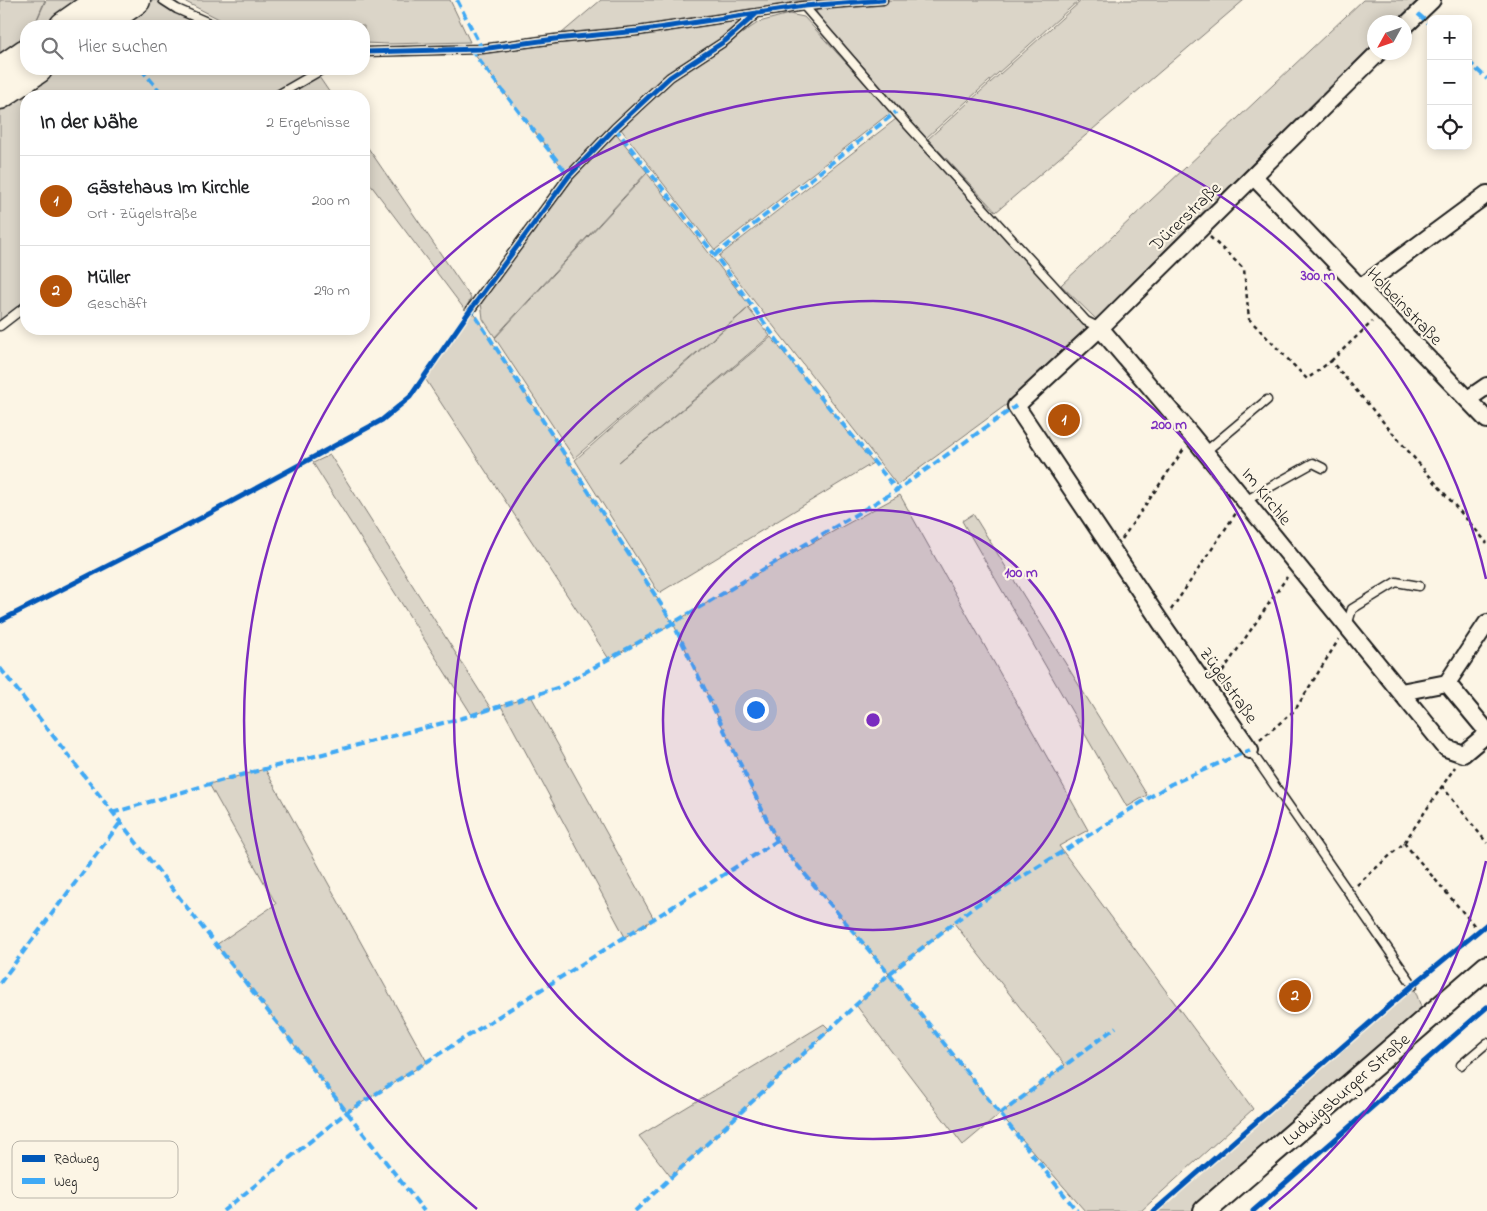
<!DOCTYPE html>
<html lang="de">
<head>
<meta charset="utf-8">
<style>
	:root { --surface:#fff; --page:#f6f6f6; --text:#202124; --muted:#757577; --line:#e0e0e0; --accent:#b45309 }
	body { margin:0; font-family:"Indie Flower",sans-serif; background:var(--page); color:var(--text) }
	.controls { position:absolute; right:15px; top:15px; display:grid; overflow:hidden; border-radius:10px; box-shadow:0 2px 12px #0003 }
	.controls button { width:45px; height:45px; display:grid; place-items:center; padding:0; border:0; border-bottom:1px solid var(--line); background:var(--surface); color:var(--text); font:25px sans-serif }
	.compass { position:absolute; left:1367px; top:15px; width:45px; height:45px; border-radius:50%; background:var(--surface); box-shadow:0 2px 12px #0003; rotate:230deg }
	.you { position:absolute; left:755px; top:709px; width:18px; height:18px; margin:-12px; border:4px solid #fff; border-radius:50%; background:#1a73e8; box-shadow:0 0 0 8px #1a73e833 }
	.badge { display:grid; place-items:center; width:32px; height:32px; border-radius:50%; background:var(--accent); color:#fff; font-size:16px; font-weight:700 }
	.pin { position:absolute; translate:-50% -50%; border:2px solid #fff; box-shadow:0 1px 5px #0006 }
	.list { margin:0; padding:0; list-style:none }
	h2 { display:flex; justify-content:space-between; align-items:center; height:65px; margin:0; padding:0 20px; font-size:21px }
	h2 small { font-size:16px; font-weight:400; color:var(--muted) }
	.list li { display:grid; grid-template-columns:32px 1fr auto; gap:15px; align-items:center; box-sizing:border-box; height:90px; padding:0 20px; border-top:1px solid var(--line) }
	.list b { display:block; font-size:19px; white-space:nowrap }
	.list p { margin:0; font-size:16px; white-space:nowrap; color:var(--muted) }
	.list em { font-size:16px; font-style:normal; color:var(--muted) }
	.icon { flex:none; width:28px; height:28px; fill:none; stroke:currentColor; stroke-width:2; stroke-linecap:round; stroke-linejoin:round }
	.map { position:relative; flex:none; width:1487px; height:1211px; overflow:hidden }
	.search { position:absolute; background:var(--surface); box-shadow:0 2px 12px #0003; left:20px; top:20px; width:350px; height:55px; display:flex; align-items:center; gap:12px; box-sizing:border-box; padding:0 18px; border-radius:20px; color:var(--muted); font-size:19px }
	.panel { position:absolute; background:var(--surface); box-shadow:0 2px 12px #0003; left:20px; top:90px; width:350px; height:245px; border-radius:20px }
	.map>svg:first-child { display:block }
	.green { fill:#dbd5c8; stroke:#7c7872; fill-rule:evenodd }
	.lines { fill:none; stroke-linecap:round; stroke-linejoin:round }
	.service-casing { stroke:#1c1c1c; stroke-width:11 }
	.minor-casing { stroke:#1c1c1c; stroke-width:20 }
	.secondary-casing { stroke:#1c1c1c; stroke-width:26 }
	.trunk-casing { stroke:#1c1c1c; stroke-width:31 }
	.path { stroke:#1c1c1c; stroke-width:2.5; stroke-dasharray:4 4; stroke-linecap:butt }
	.service { stroke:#fcf5e5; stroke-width:8 }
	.minor { stroke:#fcf5e5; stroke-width:16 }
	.secondary { stroke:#fcf5e5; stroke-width:22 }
	.trunk { stroke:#fcf5e5; stroke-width:28 }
	.quiet { stroke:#3fa9f5; stroke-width:4; stroke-dasharray:8 4; stroke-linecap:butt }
	.cycleway-casing { stroke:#fcf5e5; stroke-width:8 }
	.cycleway { stroke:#0057b8; stroke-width:5 }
	.ring { fill:none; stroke:#7b2cbf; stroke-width:2.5 }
	.labels { text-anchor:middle; stroke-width:4.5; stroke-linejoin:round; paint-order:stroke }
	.street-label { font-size:18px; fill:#1c1c1c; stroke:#fcf5e5 }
	.key { fill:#fcf5e5; stroke:#b9b4a9; stroke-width:1 }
	.key-label { font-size:14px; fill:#1c1c1c }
	.centre { fill:#7b2cbf; stroke:#fcf5e5; stroke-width:2.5 }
	.ring-label { font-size:15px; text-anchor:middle; font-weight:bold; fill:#7b2cbf; stroke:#fcf5e5; stroke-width:4.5; stroke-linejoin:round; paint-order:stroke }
</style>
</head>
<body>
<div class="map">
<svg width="1487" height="1211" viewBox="0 0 1487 1211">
	<rect width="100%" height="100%" fill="#fcf5e5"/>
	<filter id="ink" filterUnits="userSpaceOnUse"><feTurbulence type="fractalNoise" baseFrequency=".02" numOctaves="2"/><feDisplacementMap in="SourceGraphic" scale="10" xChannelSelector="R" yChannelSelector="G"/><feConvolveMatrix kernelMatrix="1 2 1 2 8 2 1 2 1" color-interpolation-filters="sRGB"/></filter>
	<g filter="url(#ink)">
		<!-- green -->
		<path class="green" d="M0,0H45L35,24L46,0H101L64,26H26V53L0,69Z
			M135,0H163L201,26H99Z
			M182,0H450L470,42L387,44L364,43V26H241L221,20Z
			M601,0H806L804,6L757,13L670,77L569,176L471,50L555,39Z
			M815,0H1079L926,138L817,14Z
			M1082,0H1244L996,212L928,139Z
			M1363,0H1418L1395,22H1374V43L1096,319L1061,285Z
			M789,14L804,17L891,112L715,250L620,128L674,79L759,22Z
			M38,69H323L317,74L332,96H303L295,86L276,96H26V306L0,326V95Z
			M896,119L1087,328L1010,402L897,485L719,256Z
			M615,132L647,172L495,337L483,319L481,302L572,180Z
			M364,142L471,298L465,310L364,176Z
			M647,173L750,306L748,308L770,336L619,462L771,337L873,463L659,593L575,460L747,309L574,458L495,338Z
			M471,309L673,623L761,571L900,495L1088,830L1059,846L1253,1109L1141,1211H1085L1000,1114L963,1145L856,1005L889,974L777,841L673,623L609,659L424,377ZM954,923L1065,1065L1000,1114L889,974Z
			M330,455L491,709L472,715L313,463Z
			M973,514L1147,795L1127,807L962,521Z
			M531,696L654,919L625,937L501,706Z
			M265,769L427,1062L347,1112L216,945L276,904L209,784Z
			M1413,985L1426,1020L1205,1211H1154Z
			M824,1024L830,1030L671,1177L639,1136Z"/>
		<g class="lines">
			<defs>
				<path id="service" d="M163,0L177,9L216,26
					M804,6L896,112L1086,321L1100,328
					M364,52L482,49L555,39L638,31L804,6L883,0
					M276,96L323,69
					M471,309L569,176L615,128L670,77L725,41L757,13
					M0,326L26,306
					M1205,452L1267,400
					M1245,501L1313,463L1323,468
					M1347,626L1352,609L1396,582L1419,586
					M1250,750L1413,985
					M1461,1065L1487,1043"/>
				<path id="minor" d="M1404,27L1432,0
					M1254,177L1487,420
					M1360,288L1487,194
					M1100,328L1192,436L1446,748L1463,754L1482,738L1486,730L1447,683L1401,692
					M1468,399L1487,386
					M1447,683L1487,623
					M1250,750L1162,624L1016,406L1100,328L1379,52"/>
				<path id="secondary" d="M1205,1211L1487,967"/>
				<path id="trunk" d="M64,26L101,0
					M99,26L136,0
					M0,71L26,53
					M0,95L38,69"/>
			</defs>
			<!-- service casing -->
			<use href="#service" class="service-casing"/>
			<!-- minor casing -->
			<use href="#minor" class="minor-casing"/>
			<!-- secondary casing -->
			<use href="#secondary" class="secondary-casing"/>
			<!-- trunk casing -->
			<use href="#trunk" class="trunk-casing"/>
			<!-- path -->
			<path class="path" d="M1210,237L1244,269L1249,319L1307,379L1331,361L1487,543
				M1331,361L1372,322
				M1122,539L1184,449
				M1171,610L1236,513
				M1218,678L1287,577
				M1260,740L1295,710L1339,639
				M1442,786L1487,843
				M1404,843L1479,931
				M1357,885L1404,843L1455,767"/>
			<!-- service -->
			<use href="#service" class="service"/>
			<!-- minor -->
			<use href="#minor" class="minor"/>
			<!-- secondary -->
			<use href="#secondary" class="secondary"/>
			<!-- trunk -->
			<use href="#trunk" class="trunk"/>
			<!-- quiet -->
			<path class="quiet" d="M457,0L482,49
				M1418,14L1431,25
				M471,50L569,176
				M1468,61L1487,79
				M141,69L164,96
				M615,128L715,255L803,376L897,490
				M715,255L896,112
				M469,311L471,309L673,623L777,841L889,974L1077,1211
				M0,668L424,1211
				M112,813L230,778L466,717L557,688L673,623L897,490L1016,406
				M0,983L120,823
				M1000,1114L1116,1027
				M223,1211L347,1112L777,841
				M635,1211L889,974L975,906L1171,784L1250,750"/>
			<defs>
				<path id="cycleway" d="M364,52L482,49L555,39L638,31L804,6L883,0
					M0,621L205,516L382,420L410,397L471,309L569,176L615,128L670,77L725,41L757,13
					M1154,1211L1413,985L1487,924
					M1253,1211L1487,1007"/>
			</defs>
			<!-- cycleway casing -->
			<use href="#cycleway" class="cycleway-casing"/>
			<!-- cycleway -->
			<use href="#cycleway" class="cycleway"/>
		</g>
	</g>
	<!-- distance rings -->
	<circle cx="873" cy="720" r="210" fill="#7b2cbf" fill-opacity=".12"/>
	<g class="ring">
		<circle cx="873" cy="720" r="210"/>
		<circle cx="873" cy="720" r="419"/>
		<path d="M1486 861A629 629 0 0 1 1269 1209M477 1209A629 629 0 1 1 1486 579"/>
	</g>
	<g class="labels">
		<!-- street labels -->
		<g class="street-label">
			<text transform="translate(1185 216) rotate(-44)" y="6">Dürerstraße</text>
			<text transform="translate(1405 306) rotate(46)" y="6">Holbeinstraße</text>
			<text transform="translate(1267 496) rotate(51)" y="6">Im Kirchle</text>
			<text transform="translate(1229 685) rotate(55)" y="6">Zügelstraße</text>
			<text transform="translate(1346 1089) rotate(-41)" y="6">Ludwigsburger Straße</text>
		</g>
	</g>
	<!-- legend -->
	<rect x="12" y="1141" width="166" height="57" rx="8" class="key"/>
	<rect x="22" y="1155" width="23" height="7" fill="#0057b8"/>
	<rect x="22" y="1178" width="23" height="6" fill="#3fa9f5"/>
	<g class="key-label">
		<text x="54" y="1163">Radweg</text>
		<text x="54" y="1186">Weg</text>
	</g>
	<circle cx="873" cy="720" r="8" class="centre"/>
	<g class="ring-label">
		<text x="1318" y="280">300 m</text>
		<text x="1169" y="429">200 m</text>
		<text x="1021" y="577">100 m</text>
	</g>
</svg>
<div class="controls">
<button>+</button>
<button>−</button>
<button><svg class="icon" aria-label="locate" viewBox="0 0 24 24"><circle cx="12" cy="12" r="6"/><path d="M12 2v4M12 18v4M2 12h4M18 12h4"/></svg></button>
</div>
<svg class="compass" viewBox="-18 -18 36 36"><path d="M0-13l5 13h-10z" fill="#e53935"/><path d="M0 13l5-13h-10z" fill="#757577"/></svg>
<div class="you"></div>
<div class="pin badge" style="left:1064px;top:420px">1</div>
<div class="pin badge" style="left:1295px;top:996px">2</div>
<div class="search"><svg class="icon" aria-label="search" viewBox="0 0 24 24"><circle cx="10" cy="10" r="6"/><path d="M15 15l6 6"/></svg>Hier suchen</div>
<section class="panel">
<h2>In der Nähe<small>2 Ergebnisse</small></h2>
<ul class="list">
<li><span class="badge">1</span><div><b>Gästehaus Im Kirchle</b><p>Ort · Zügelstraße</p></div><em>200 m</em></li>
<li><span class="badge">2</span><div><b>Müller</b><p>Geschäft</p></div><em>290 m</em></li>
</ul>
</section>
</div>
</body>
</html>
